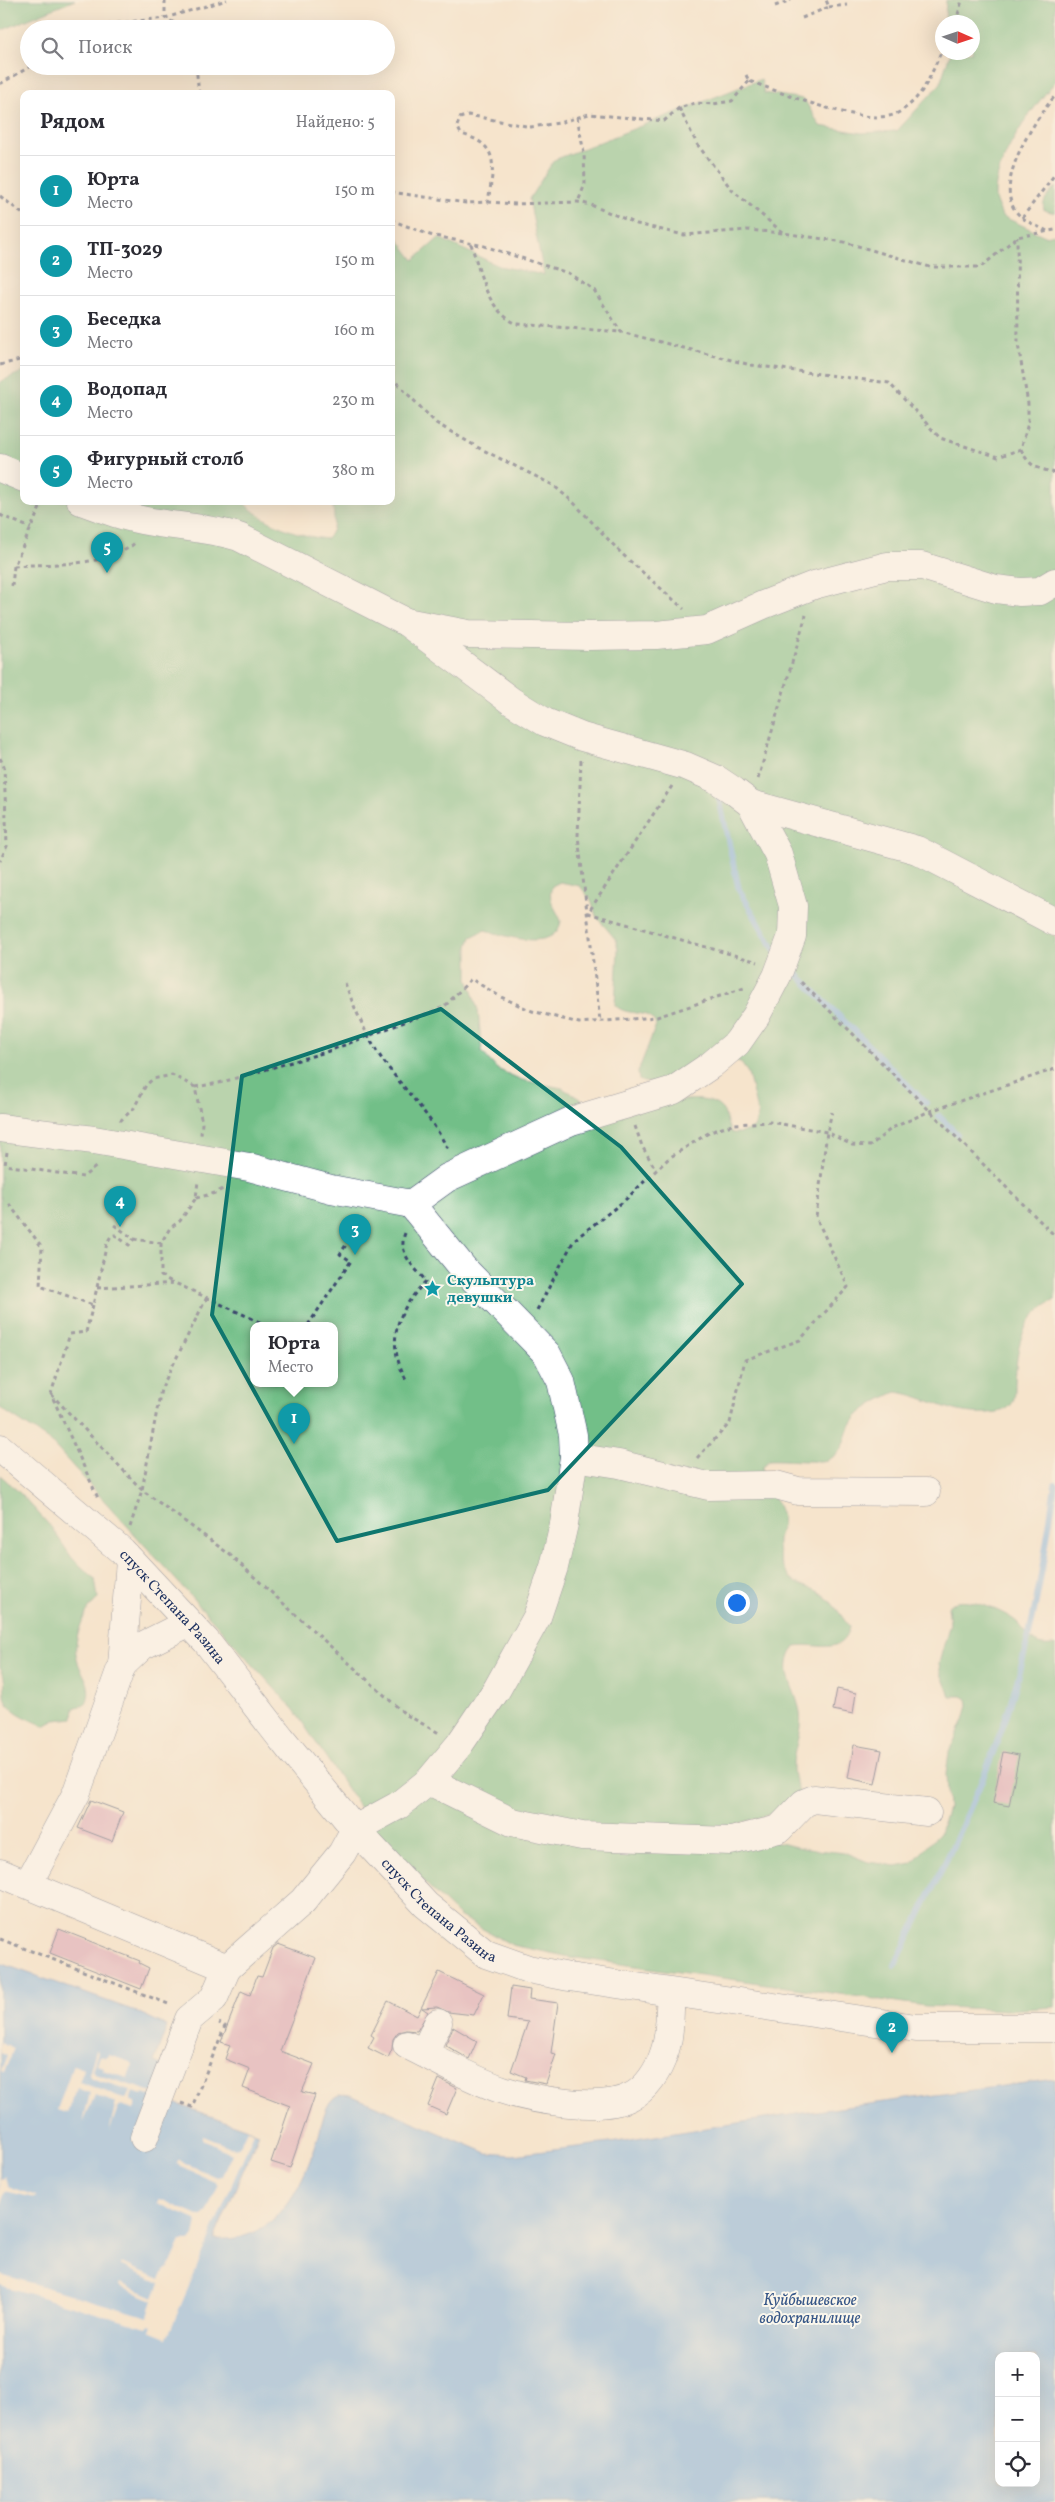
<!DOCTYPE html>
<html lang="ru">
<head>
<meta charset="utf-8">
<style>
	:root { --surface:#fff; --page:#f7f7f7; --text:#2b2b33; --muted:#7c7c81; --line:#e1e1e2; --accent:#d93025 }
	body { margin:0; font-family:Vollkorn,serif; background:var(--page); color:var(--text) }
	.controls { position:absolute; right:15px; bottom:15px; display:grid; overflow:hidden; border-radius:10px; box-shadow:0 5px 20px #0002 }
	.controls button { width:45px; height:45px; display:grid; place-items:center; padding:0; border:0; border-bottom:1px solid var(--line); background:var(--surface); color:var(--text); font:25px sans-serif }
	.compass { position:absolute; left:935px; top:15px; width:45px; height:45px; border-radius:50%; background:var(--surface); box-shadow:0 5px 20px #0002; rotate:93deg }
	.you { position:absolute; left:736px; top:1602px; width:18px; height:18px; margin:-12px; border:4px solid #fff; border-radius:50%; background:#1a73e8; box-shadow:0 0 0 8px #1a73e833 }
	.badge { display:grid; place-items:center; width:32px; height:32px; border-radius:50%; background:var(--accent); color:#fff; font-size:16px; font-weight:700 }
	.pin { position:absolute; translate:-50% -41px; filter:drop-shadow(0 1px 2px #0008) }
	.pin::after { content:''; position:absolute; top:26px; width:18px; height:15px; background:inherit; clip-path:polygon(0 0,100% 0,50% 100%) }
	.popup { position:absolute; left:250px; top:1322px; width:88px; height:65px; box-sizing:border-box; display:grid; place-content:center; border-radius:10px; background:var(--surface); filter:drop-shadow(0 1px 4px #0005); font-size:16px; white-space:nowrap; color:var(--muted) }
	.popup b { font-size:19px; color:var(--text) }
	.popup::after { content:''; position:absolute; left:50%; top:100%; margin-left:-10px; border:10px solid transparent; border-top-color:var(--surface) }
	.list { margin:0; padding:0; list-style:none }
	h2 { display:flex; justify-content:space-between; align-items:center; height:65px; margin:0; padding:0 20px; font-size:21px }
	h2 small { font-size:16px; font-weight:400; color:var(--muted) }
	.list li { display:grid; grid-template-columns:32px 1fr auto; gap:15px; align-items:center; box-sizing:border-box; height:70px; padding:0 20px; border-top:1px solid var(--line) }
	.list b { display:block; font-size:19px; white-space:nowrap }
	.list p { margin:0; font-size:16px; white-space:nowrap; color:var(--muted) }
	.list em { font-size:16px; font-style:normal; color:var(--muted) }
	.icon { flex:none; width:28px; height:28px; fill:none; stroke:currentColor; stroke-width:2; stroke-linecap:round; stroke-linejoin:round }
	.map { position:relative; flex:none; width:1055px; height:2502px; overflow:hidden }
	.search { position:absolute; background:var(--surface); box-shadow:0 5px 20px #0002; left:20px; top:20px; width:375px; height:55px; display:flex; align-items:center; gap:12px; box-sizing:border-box; padding:0 18px; border-radius:28px; color:var(--muted); font-size:19px }
	.panel { position:absolute; background:var(--surface); box-shadow:0 5px 20px #0002; left:20px; top:90px; width:375px; height:415px; border-radius:10px }
	.map>svg:first-child { display:block }
	.forest { fill:#72bf88; stroke:#467773; fill-rule:evenodd }
	.water { fill:#74b0e6; stroke:#4870a2; fill-rule:evenodd }
	.pier { fill:#f5e4cc }
	.lines { fill:none; stroke-linecap:round; stroke-linejoin:round }
	.stream { stroke:#74b0e6; stroke-width:6 }
	.building { fill:#d89bb5 }
	.minor-casing { stroke:#3c4a6e; stroke-width:29 }
	.path { stroke:#3c4a6e; stroke-width:3; stroke-dasharray:4 4; stroke-linecap:butt }
	.minor { stroke:#fff; stroke-width:28 }
	.marked { fill:none; stroke:#0f766e; stroke-width:4; stroke-linejoin:round }
	.labels { text-anchor:middle; stroke-width:4; stroke-linejoin:round; paint-order:stroke }
	.culture-label { font-size:15px; font-weight:bold; fill:#0d838f; stroke:#fbf7ec; text-anchor:start }
	.street-label { font-size:15px; fill:#1b2f5e; stroke:#fbf7ec }
	.water-label { font-size:16px; font-style:italic; fill:#365687; stroke:#fbf7ec }
</style>
</head>
<body>
<div class="map">
<svg width="1055" height="2502" viewBox="0 0 1055 2502">
	<rect width="100%" height="100%" fill="#fbf7ec"/>
	<filter id="ink" filterUnits="userSpaceOnUse"><feTurbulence type="fractalNoise" baseFrequency=".02" numOctaves="2"/><feDisplacementMap in="SourceGraphic" scale="10" xChannelSelector="R" yChannelSelector="G"/><feConvolveMatrix kernelMatrix="1 2 1 2 8 2 1 2 1" color-interpolation-filters="sRGB"/></filter>
	<filter id="wash" filterUnits="userSpaceOnUse"><feTurbulence type="fractalNoise" baseFrequency=".0096" numOctaves="4" result="noise"/><feDisplacementMap in="SourceGraphic" scale="20" xChannelSelector="R" yChannelSelector="G"/><feGaussianBlur stdDeviation="1.12" result="paint"/><feColorMatrix in="noise" values="0 0 0 0 0 0 0 0 0 0 0 0 0 0 0 0 0 1.4 0 .05"/><feComposite in="paint" operator="in"/></filter>
	<g filter="url(#wash)">
		<rect width="100%" height="100%" fill="#f5e4cc"/>
		<!-- forest -->
		<path class="forest" d="M0,0H75L0,31Z
			M946,0H1055V82C1032,109 993,160 995,198C996,203 1000,210 1002,216L1045,236L1055,234V909L1046,927L1055,937V1300C1019,1318 1017,1348 1015,1384C1015,1392 1015,1401 1010,1406C1004,1412 996,1412 988,1413C948,1416 930,1396 896,1392C881,1399 861,1409 852,1423C842,1437 847,1452 827,1460C817,1463 782,1459 769,1460L762,1468C764,1486 778,1499 782,1517C784,1525 779,1532 778,1540C777,1553 782,1570 791,1579C799,1587 810,1587 819,1592C831,1599 841,1615 849,1627C843,1657 816,1642 795,1646C778,1672 795,1685 800,1712C803,1732 792,1750 793,1769C793,1778 798,1786 800,1795L788,1809L717,1830L807,1849L846,1853L868,1862L896,1866L912,1863L940,1833L948,1808L946,1774L949,1752L964,1720L968,1705L967,1699L962,1696H950L940,1671L939,1663L950,1623L948,1606C962,1593 1004,1611 1017,1622C1024,1629 1029,1640 1039,1644C1043,1646 1050,1645 1055,1645V2007L1006,2010L926,2006L570,1957L512,1945L459,1916L383,1842L294,1710L50,1441L0,1408V382L24,371V501H242C263,523 298,536 327,539C337,527 334,516 332,501H391V230L414,260L439,238L499,266L544,275L529,199L554,160L761,79L764,93L804,99L820,126L862,133L897,131L940,84L950,53L972,52V22H945ZM560,882L580,886L591,900L596,916L616,940L618,949L615,1005C627,1018 649,1007 656,1025L638,1072L639,1080C656,1091 713,1065 733,1058L741,1063L748,1073L758,1115L754,1128L741,1133H732C726,1126 727,1115 722,1109C702,1086 636,1111 611,1118L562,1088L522,1080L497,1069L482,1052L478,1010L468,979V946L471,937L485,930C505,936 556,953 561,921C556,907 547,902 552,886ZM254,1325H334V1383H254Z
			M1055,187V213L1044,210C1041,201 1050,193 1055,187Z
			M0,1475L19,1492L51,1527L72,1558L95,1579L98,1598C93,1604 87,1610 84,1617C80,1625 74,1645 76,1654C79,1676 95,1681 86,1704L74,1708L73,1718L55,1720L44,1726C31,1719 6,1712 5,1695C4,1685 6,1676 0,1668Z"/>
		<!-- water -->
		<path class="water" d="M0,1963L135,2011L167,2026L154,2062L179,2071L168,2101L259,2133L214,2239C278,2243 302,2187 319,2135C322,2123 325,2104 335,2097C339,2094 345,2094 350,2095L487,2153L513,2155L617,2142L809,2112L1055,2079V2502H0ZM999,2356H1036V2483H999Z"/>
		<!-- pier -->
		<path class="pier" d="M0,2042L14,2048L4,2072L1,2071L7,2055L0,2052Z
			M96,2050L98,2051L92,2071L94,2074L169,2097L168,2101L144,2093L143,2095L133,2092L130,2100L136,2103L134,2109L121,2105L117,2110L109,2132L116,2103L95,2095L83,2122L90,2093L77,2088L67,2113L57,2110L73,2065L84,2069L79,2082L126,2099L130,2090L91,2078L89,2075Z
			M108,2055L130,2062L132,2065L128,2078L103,2070L104,2067L97,2065L100,2056L107,2058Z
			M325,2107L307,2165L287,2203L258,2230L240,2237L215,2238L219,2233L217,2236L227,2237L239,2236L257,2229L286,2202L307,2163Z
			M247,2130L254,2132L167,2338L150,2331L152,2326L149,2325L147,2328L0,2285V2274L148,2317L153,2300L119,2286L120,2283L154,2297L160,2283L120,2265L121,2263L160,2279L163,2273L169,2268L181,2241H190L194,2236L197,2223L196,2220L157,2203L160,2199L198,2216L202,2215L206,2213L218,2186L215,2181L176,2164L178,2160L216,2177L222,2176L232,2154L202,2139L203,2136L230,2147L238,2148Z
			M5,2176L7,2186L36,2196L35,2198L5,2191L0,2207V2180Z"/>
		<g class="lines">
			<!-- stream -->
			<path class="stream" d="M719,798L739,890L777,954
				M789,966L926,1103
				M939,1116L957,1134
				M895,1965C931,1892 967,1821 996,1745C1028,1662 1043,1572 1055,1484"/>
		</g>
		<g id="blocks">
			<!-- building -->
			<path class="building" d="M837,1689L856,1693L853,1714L833,1710Z
				M854,1745L882,1750L875,1784L848,1778Z
				M1003,1752L1019,1755L1009,1806L993,1803Z
				M91,1800L123,1812L112,1841L78,1828Z
				M59,1929L140,1961L139,1963L149,1968L141,1989L50,1953Z
				M278,1944L316,1958L280,2051L314,2064L302,2092L315,2095L290,2168L271,2162L290,2106L243,2088L250,2069L225,2059L230,2045L221,2042L241,1991L250,1995L257,1976L262,1977L273,1948Z
				M439,1972L484,1994L474,2015L448,2012L437,2007L422,2008L428,2012L417,2031L406,2030L398,2032L393,2039L392,2049L388,2058L368,2048L374,2037L371,2035L388,2001L417,2016Z
				M511,1987L530,1990L529,1999L558,2003L551,2053L556,2054L546,2084L525,2080L526,2077L511,2071L528,2022L507,2019Z
				M453,2027L477,2041L469,2059L445,2045Z
				M439,2079L457,2088L446,2114L428,2106Z"/>
		</g>
	</g>
	<g filter="url(#ink)">
		<use href="#blocks" fill-opacity="0" stroke="#3c4a6e" stroke-width="1"/>
		<g class="lines">
			<defs>
				<g id="minor">
					<path d="M0,468L24,478"/>
					<path d="M81,501C105,510 127,518 152,522C181,527 210,528 239,537L406,622L468,634L589,636L656,635L707,630L763,605L814,585L887,566H922L996,589L1020,592L1040,591L1055,582"/>
					<path d="M751,804L917,850L1055,922"/>
					<path d="M0,1128L94,1140L249,1167L331,1189L411,1204L447,1178L571,1121L674,1090L711,1065L737,1043L756,1016L777,976L792,936L793,906L778,854L751,804L734,791L716,779L686,766L582,737L545,722L511,701L406,622"/>
					<path id="s1" d="M0,1448L122,1551L206,1641L281,1738L355,1829L426,1905L486,1954L528,1969L569,1977L916,2028H1055"/>
					<path d="M574,1457L619,1464L708,1486L776,1485L798,1491L926,1492"/>
					<path d="M122,1665L142,1646L188,1623"/>
					<path d="M429,1781L512,1822L582,1836L731,1841L779,1829L804,1803L814,1799L927,1812"/>
					<path d="M0,1873L227,1968L303,1901L342,1853L355,1829L399,1805L429,1781L459,1745L497,1689L537,1617L554,1567L564,1524L574,1457L573,1435L561,1381L547,1354L463,1268L411,1204"/>
					<path d="M28,1884L76,1794L122,1665L130,1560"/>
					<path d="M407,2045C438,2060 470,2079 503,2090C534,2100 600,2112 630,2097C646,2090 659,2070 664,2053C671,2035 669,2013 671,1993"/>
					<path d="M424,2053L438,2023"/>
					<path d="M144,2138L189,2019L214,1998L227,1968"/>
				</g>
			</defs>
			<!-- minor casing -->
			<use href="#minor" class="minor-casing"/>
			<!-- path -->
			<path class="path" d="M165,0V18L185,29
				M775,6L791,0
				M829,7L847,5
				M802,18L829,7L826,0
				M956,22L962,0
				M94,29L101,25L165,18L227,0
				M196,66L199,94
				M746,75L749,81C783,93 859,125 893,115C902,112 911,104 917,97C928,85 935,65 942,50
				M0,84L31,66
				M679,108L697,144L732,190L782,232
				M577,117L584,153L585,184L578,202
				M391,192L466,203L488,202C493,168 502,145 461,134L457,126L460,118L468,115L531,127L559,123L589,114L664,121L679,108L695,103L713,104L732,101L749,81
				M0,196L24,215
				M488,202L516,204L578,202L591,205L637,224L684,235L747,230L783,233L844,242L930,267H981L1017,237L1055,230
				M1022,218L1055,174
				M391,220L430,235L484,246L568,273L594,290L621,332L751,365L889,383L940,438L998,457L1021,449L1028,423V404L1018,344L1017,237
				M1047,231C1036,225 1022,221 1015,210C994,181 1036,118 1055,96
				M471,244C481,274 486,310 517,324L621,332
				M0,365L24,359
				M391,377L436,423L477,447L553,485L574,503L622,554L684,609
				M1021,449C1029,467 1037,468 1055,473
				M0,515L31,528
				M14,566C50,563 108,568 136,542
				M12,586L14,566L43,501
				M0,758L4,767L7,846L0,861
				M581,760L578,836L600,1021
				M758,779L806,615
				M672,786L588,913L758,962
				M801,982L1055,1236
				M345,983C355,1009 366,1036 382,1059C404,1090 433,1117 449,1152
				M195,1087L219,1083L326,1052L444,1007L471,979L501,997L532,1011L579,1023L657,1017L744,988
				M120,1121L134,1108L146,1085L153,1079L172,1075L195,1087L202,1123L201,1135
				M635,1126L642,1146L656,1170
				M7,1152L5,1165L83,1177L98,1165
				M196,1198L215,1193L227,1187
				M9,1204L42,1247L40,1286L93,1305L107,1243L111,1236L115,1235L129,1245L134,1239
				M114,1225L134,1239L161,1243L170,1228L180,1221L196,1198L198,1181
				M405,1233C397,1253 414,1267 426,1281C396,1312 385,1342 407,1381
				M161,1243V1276L174,1283
				M97,1288L175,1283L266,1325
				M93,1305L86,1332L70,1334L51,1394L98,1498
				M537,1310L574,1240L624,1201L669,1158L710,1132L735,1124L770,1122L827,1132L852,1145L870,1146L892,1128L930,1111L1055,1069
				M308,1325L351,1261L340,1254L363,1219
				M51,1394L142,1490L229,1554L405,1714L439,1733
				M697,1458L730,1423L745,1360L800,1340L848,1287L816,1217L827,1132L832,1112
				M130,1527L142,1490L161,1389L207,1297
				M0,1939L171,2005
				M181,2103L192,2107L225,2026L219,2023"/>
			<!-- minor -->
			<use href="#minor" class="minor"/>
		</g>
	</g>
	<!-- marked area -->
	<path d="M0 0H1055V2502H0ZM441,1009L621,1147L742,1284L548,1490L337,1541L212,1315L242,1076Z" fill="#f5e4cc" fill-opacity=".55" fill-rule="evenodd"/>
	<path class="marked" d="M441,1009L621,1147L742,1284L548,1490L337,1541L212,1315L242,1076Z"/>
	<!-- icons -->
	<defs>
		<symbol id="sight-bare" viewBox="-9 -9 18 18"><path d="M0-6L1.8-2.2L6-1.7L2.9 1.2L3.7 5.4L0 3.3L-3.7 5.4L-2.9 1.2L-6-1.7L-1.8-2.2Z" fill="#0f9aa8" stroke="#fbf7ec" stroke-width="2.5" paint-order="stroke"/></symbol>
	</defs>
	<g fill-rule="evenodd">
		<use href="#sight-bare" x="420" y="1276" width="25" height="25"/>
	</g>
	<g class="labels">
		<!-- culture labels -->
		<g class="culture-label">
			<text x="447" y="1285">Скульптура<tspan x="447" dy="17">девушки</tspan></text>
		</g>
		<!-- street labels -->
		<g class="street-label">
			<text dy="5" stroke="none"><textPath href="#s1" startOffset="235">спуск Степана Разина</textPath></text>
			<text dy="5" stroke="none"><textPath href="#s1" startOffset="640">спуск Степана Разина</textPath></text>
		</g>
		<!-- water labels -->
		<g class="water-label">
			<text x="810" y="2305">Куйбышевское<tspan x="810" dy="18">водохранилище</tspan></text>
		</g>
	</g>
</svg>
<div class="controls">
<button>+</button>
<button>−</button>
<button><svg class="icon" aria-label="locate" viewBox="0 0 24 24"><circle cx="12" cy="12" r="6"/><path d="M12 2v4M12 18v4M2 12h4M18 12h4"/></svg></button>
</div>
<svg class="compass" viewBox="-18 -18 36 36"><path d="M0-13l5 13h-10z" fill="#e53935"/><path d="M0 13l5-13h-10z" fill="#7c7c81"/></svg>
<div class="you"></div>
<div class="pin badge" style="left:294px;top:1444px;background:#0f9aa8">1</div>
<div class="popup"><b>Юрта</b>Место</div>
<div class="pin badge" style="left:892px;top:2053px;background:#0f9aa8">2</div>
<div class="pin badge" style="left:355px;top:1255px;background:#0f9aa8">3</div>
<div class="pin badge" style="left:120px;top:1227px;background:#0f9aa8">4</div>
<div class="pin badge" style="left:107px;top:573px;background:#0f9aa8">5</div>
<div class="search"><svg class="icon" aria-label="search" viewBox="0 0 24 24"><circle cx="10" cy="10" r="6"/><path d="M15 15l6 6"/></svg>Поиск</div>
<section class="panel">
<h2>Рядом<small>Найдено: 5</small></h2>
<ul class="list">
<li><span class="badge" style="background:#0f9aa8">1</span><div><b>Юрта</b><p>Место</p></div><em>150 m</em></li>
<li><span class="badge" style="background:#0f9aa8">2</span><div><b>ТП-3029</b><p>Место</p></div><em>150 m</em></li>
<li><span class="badge" style="background:#0f9aa8">3</span><div><b>Беседка</b><p>Место</p></div><em>160 m</em></li>
<li><span class="badge" style="background:#0f9aa8">4</span><div><b>Водопад</b><p>Место</p></div><em>230 m</em></li>
<li><span class="badge" style="background:#0f9aa8">5</span><div><b>Фигурный столб</b><p>Место</p></div><em>380 m</em></li>
</ul>
</section>
</div>
</body>
</html>
